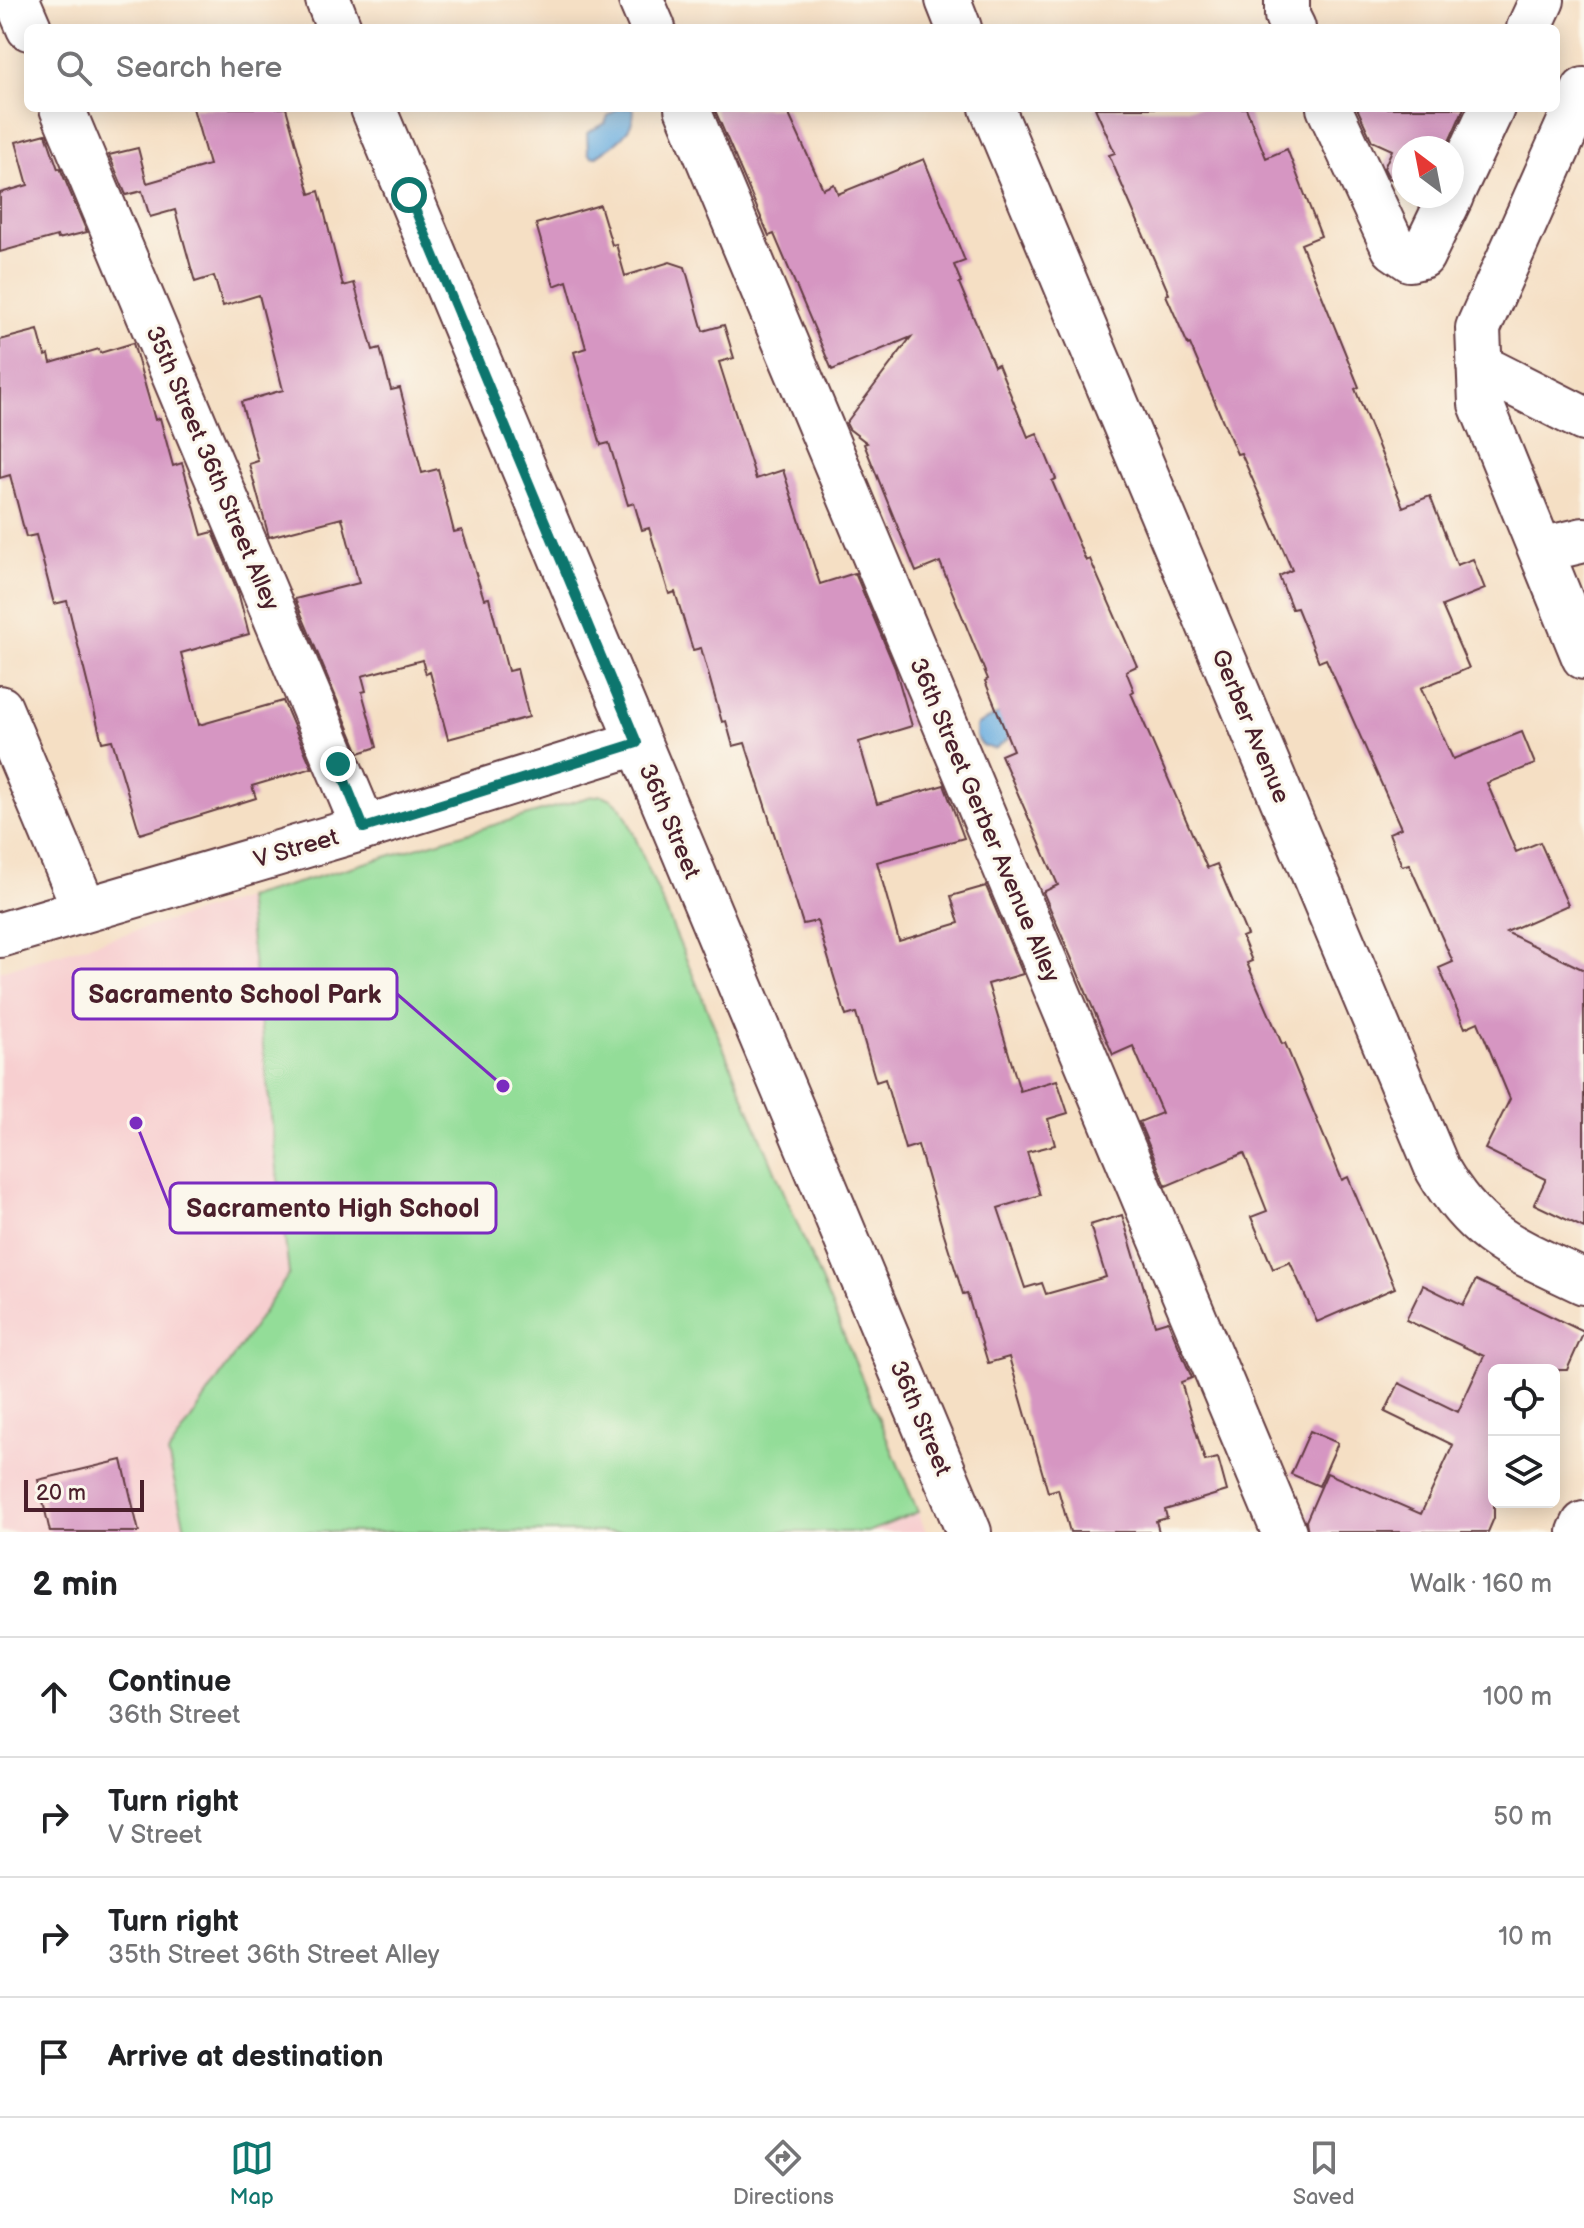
<!DOCTYPE html>
<html lang="en">
<head>
<meta charset="utf-8">
<style>
	:root { --surface:#fff; --page:#f6f6f6; --text:#202124; --muted:#757577; --line:#e0e0e0; --accent:#0f766e }
	body { margin:0; font-family:"Balsamiq Sans",sans-serif; background:var(--page); color:var(--text) }
	.controls { position:absolute; right:24px; bottom:24px; display:grid; overflow:hidden; border-radius:12px; box-shadow:0 4px 20px #0003 }
	.controls button { width:72px; height:72px; display:grid; place-items:center; padding:0; border:0; border-bottom:2px solid var(--line); background:var(--surface); color:var(--text); font:40px sans-serif }
	.compass { position:absolute; left:1392px; top:136px; width:72px; height:72px; border-radius:50%; background:var(--surface); box-shadow:0 4px 20px #0003; rotate:328deg }
	.scale { position:absolute; left:24px; bottom:20px; width:120px; box-sizing:border-box; padding-left:8px; border:4px solid #4a1f2b; border-top:0; font-size:22px; line-height:28px; white-space:nowrap; color:#4a1f2b; -webkit-text-stroke:6px #fbf7ec; paint-order:stroke }
	.stop { position:absolute; width:24px; height:24px; margin:-18px; border:6px solid #0f766e; border-radius:50%; background:#fff }
	.stop.end { background:#0f766e; border-color:#fff; box-shadow:0 2px 8px #0008 }
	.list { margin:0; padding:0; list-style:none }
	h2 { display:flex; justify-content:space-between; align-items:center; height:104px; margin:0; padding:0 32px; font-size:34px }
	h2 small { font-size:26px; font-weight:400; color:var(--muted) }
	.list li { display:grid; grid-template-columns:52px 1fr auto; gap:24px; align-items:center; box-sizing:border-box; height:120px; padding:0 32px; border-top:2px solid var(--line) }
	.list b { display:block; font-size:30px; white-space:nowrap }
	.list p { margin:0; font-size:26px; white-space:nowrap; color:var(--muted) }
	.list em { font-size:26px; font-style:normal; color:var(--muted) }
	.icon { flex:none; width:44px; height:44px; fill:none; stroke:currentColor; stroke-width:2; stroke-linecap:round; stroke-linejoin:round }
	.map { position:relative; flex:none; width:1584px; height:1532px; overflow:hidden }
	.search { position:absolute; background:var(--surface); box-shadow:0 4px 20px #0003; left:24px; right:24px; top:24px; height:88px; display:flex; align-items:center; gap:20px; box-sizing:border-box; padding:0 28px; border-radius:12px; color:var(--muted); font-size:30px }
	.sheet { height:584px; background:var(--surface) }
	nav { display:flex; justify-content:space-around; align-items:center; box-sizing:border-box; height:112px; border-top:2px solid var(--line); background:var(--surface); font-size:22px; color:var(--muted) }
	nav a { display:grid; justify-items:center; gap:4px }
	nav .on { color:var(--accent) }
	.map>svg:first-child { display:block }
	.built { fill:#f7cfd0 }
	.green { fill:#93dd98; stroke:#6e7e62; stroke-width:2 }
	.water { fill:#6aaddf; stroke:#5a6685; stroke-width:2 }
	.building { fill:#d696c2 }
	.lines { fill:none; stroke-linecap:round; stroke-linejoin:round }
	.minor-casing { stroke:#643c42; stroke-width:48 }
	.minor { stroke:#fff; stroke-width:44 }
	.route { stroke:#0f766e; stroke-width:10 }
	.labels { text-anchor:middle; stroke-width:6; stroke-linejoin:round; paint-order:stroke }
	.street-label { font-size:24px; fill:#4a1f2b; stroke:#fbf7ec }
	.leader { fill:none; stroke:#7b2cbf; stroke-width:3 }
	.callout-dot { fill:#7b2cbf; stroke:#fbf7ec; stroke-width:3 }
	.callout { fill:#fbf7ec; stroke:#7b2cbf; stroke-width:3 }
	.callout-label { font-size:26px; text-anchor:middle; font-weight:bold; fill:#4a1f2b }
</style>
</head>
<body>
<div class="map">
<svg width="1584" height="1532" viewBox="0 0 1584 1532">
	<rect width="100%" height="100%" fill="#fbf7ec"/>
	<filter id="ink" filterUnits="userSpaceOnUse"><feTurbulence type="fractalNoise" baseFrequency=".0125" numOctaves="2"/><feDisplacementMap in="SourceGraphic" scale="16" xChannelSelector="R" yChannelSelector="G"/><feConvolveMatrix kernelMatrix="1 2 1 2 8 2 1 2 1" color-interpolation-filters="sRGB"/></filter>
	<filter id="wash" filterUnits="userSpaceOnUse"><feTurbulence type="fractalNoise" baseFrequency=".006" numOctaves="4" result="noise"/><feDisplacementMap in="SourceGraphic" scale="32" xChannelSelector="R" yChannelSelector="G"/><feGaussianBlur stdDeviation="1.8" result="paint"/><feColorMatrix in="noise" values="0 0 0 0 0 0 0 0 0 0 0 0 0 0 0 0 0 1.4 0 .05"/><feComposite in="paint" operator="in"/></filter>
	<g filter="url(#wash)">
		<rect width="100%" height="100%" fill="#f5dfc4"/>
		<!-- built -->
		<path class="built" d="M246,898L289,1274L168,1454L186,1532H0V971Z
			M918,1512L926,1532H868Z"/>
		<!-- green -->
		<path class="green" d="M601,795C615,799 620,805 627,818L918,1512L868,1532H186L168,1454L289,1274L246,898L589,797Z"/>
		<!-- water -->
		<path class="water" d="M619,108H633L634,110C634,133 612,146 595,157L591,156L588,153L587,133L605,123L608,116Z
			M1005,709L1009,738L995,749L983,746L976,737V726C986,718 996,718 1005,709Z"/>
		<g id="blocks">
			<!-- building -->
			<path class="building" d="M193,108H286L310,194L319,191L343,286L354,283L373,350L380,348L391,390L400,388L422,473L438,469L454,532L462,530L484,599L489,598L508,671L517,669L529,717L448,739L430,672L426,674L422,660L362,676L366,691L362,692L377,747L359,753L295,599L359,583L342,518L269,537L249,464L258,461L241,402L283,390L259,295L223,306L214,276L195,282L175,210L150,217L142,191L126,195L109,155L138,148L147,183L209,165Z
				M714,108H786L823,189L834,184L838,194L924,159L965,261L954,265L961,282L959,283L994,366L998,364L1028,437L1037,433L1056,479L1052,481L1086,561L1090,559L1137,666L1126,671L1134,691L1131,693L1207,868L1217,864L1247,935L1242,937L1252,961L1247,963L1282,1044L1285,1043L1342,1180L1348,1177L1395,1288L1317,1322L1290,1262L1273,1269L1251,1217L1267,1211L1244,1153L1166,1186L1139,1122L1162,1113L1133,1046L1113,1055L1043,892L1058,885L1001,755L1013,750L985,681L988,679L940,562L916,572L864,444L867,443L849,429L846,423L911,337L832,370L774,234L769,236Z
				M1095,108H1246L1266,158L1287,149L1321,236L1301,244L1359,387L1355,389L1403,507L1430,496L1457,565L1473,559L1485,589L1442,606L1469,668L1421,688L1453,759L1522,732L1535,764L1487,783L1516,852L1540,842L1568,905L1506,932L1584,970V1228L1534,1204L1546,1179L1485,1149L1510,1099L1478,1022L1465,1028L1439,968L1453,962L1409,864L1402,866L1389,833L1401,828L1326,659L1319,662L1297,608L1292,609L1279,576L1292,570L1241,453L1237,454L1190,344L1188,345L1166,295L1169,294L1109,155L1115,153Z
				M1357,108H1464L1446,148H1404V185L1389,178L1384,168L1392,150L1372,141Z
				M46,134L58,169L60,168L87,232L58,239L57,236L0,252V193L28,185L16,142Z
				M600,205L612,245L616,244L625,276L670,262L685,267L703,331L724,325L734,358L719,362L756,479L783,470L820,584L855,573L895,668L912,726L859,742L877,804L944,785L964,838L877,862L899,941L959,923L951,896L986,886L1023,974L988,984L1020,1091L1057,1080L1068,1113L1048,1119L1055,1145L1027,1152L1040,1195L998,1208L1025,1288L1042,1283L1046,1294L1106,1277L1090,1225L1122,1215L1155,1325L1168,1321L1192,1378L1181,1382L1205,1461L1218,1458L1227,1491L1165,1510L1167,1518L1156,1521L1159,1532H1070L1058,1489L1048,1492L1009,1357L988,1363L967,1293L963,1294L944,1234L918,1145L905,1149L885,1079L876,1082L856,1013L846,1016L817,921L803,924L745,743L733,746L726,721L722,722L701,648L693,650L675,592L669,594L649,528L642,530L634,503L628,505L609,443L601,445L574,352L586,348L567,281L554,286L536,224Z
				M38,330L45,356L49,355L51,363L99,349L100,353L133,343L155,420L160,418L173,466L182,463L202,535L213,532L238,592L249,634L181,653L199,725L283,701L312,768L252,786L256,798L140,834L112,740L102,742L67,601L54,604L36,535L26,537L10,475L0,478V340Z
				M1476,1280L1584,1332L1567,1370H1494V1518L1488,1532H1308L1306,1521L1327,1473L1421,1514L1453,1445L1385,1412L1399,1383L1458,1412L1484,1356L1406,1320L1423,1285L1463,1305Z
				M1310,1431L1338,1443L1319,1486L1291,1474Z
				M122,1460L139,1532H50L38,1480Z"/>
		</g>
	</g>
	<g filter="url(#ink)">
		<use href="#blocks" fill-opacity="0" stroke="#643c42" stroke-width="2"/>
		<g class="lines">
			<defs>
				<path id="minor" d="M17,0L29,28
					M328,0L339,28
					M641,0L653,28
					M948,0L959,28
					M1287,0V16L1293,28
					M1529,28L1542,0
					M1584,90L1478,328L1481,404L1584,657
					M62,108L364,828
					M373,108L969,1532
					M687,108L1284,1532
					M992,108L1438,1170C1478,1239 1516,1249 1584,1282
					M1329,108L1394,248L1410,259L1422,256L1451,196
					M1452,193L1492,108
					M1479,366L1584,419
					M1541,550L1584,540
					M0,708L85,910
					M0,935L364,828L637,743
					M1580,1532L1584,1524"/>
			</defs>
			<!-- minor casing -->
			<use href="#minor" class="minor-casing"/>
			<!-- minor -->
			<use href="#minor" class="minor"/>
		</g>
	</g>
	<g class="lines" filter="url(#ink)">
		<!-- route -->
		<path class="route" d="M338,764L364,828L637,743L409,195"/>
	</g>
	<g class="labels">
		<!-- street labels -->
		<g class="street-label">
			<text transform="translate(213 468) rotate(67)" y="8">35th Street 36th Street Alley</text>
			<text transform="translate(1251 726) rotate(67)" y="8">Gerber Avenue</text>
			<text transform="translate(985 820) rotate(67)" y="8">36th Street Gerber Avenue Alley</text>
			<text transform="translate(670 821) rotate(67)" y="8">36th Street</text>
			<text transform="translate(296 848) rotate(-16)" y="8">V Street</text>
			<text transform="translate(921 1418) rotate(67)" y="8">36th Street</text>
		</g>
	</g>
	<!-- callouts -->
	<path class="leader" d="M503 1086L397 994M136 1123L170 1208"/>
	<g class="callout-dot">
		<circle cx="503" cy="1086" r="8"/>
		<circle cx="136" cy="1123" r="8"/>
	</g>
	<g class="callout">
		<rect x="73" y="969" width="324" height="50" rx="8"/>
		<rect x="170" y="1183" width="326" height="50" rx="8"/>
	</g>
	<g class="callout-label">
		<text x="235" y="1003">Sacramento School Park</text>
		<text x="333" y="1217">Sacramento High School</text>
	</g>
</svg>
<div class="controls">
<button><svg class="icon" aria-label="locate" viewBox="0 0 24 24"><circle cx="12" cy="12" r="6"/><path d="M12 2v4M12 18v4M2 12h4M18 12h4"/></svg></button>
<button><svg class="icon" aria-label="layers" viewBox="0 0 24 24"><path d="M12 4l9 5-9 5-9-5zM3 14l9 5 9-5"/></svg></button>
</div>
<svg class="compass" viewBox="-18 -18 36 36"><path d="M0-13l5 13h-10z" fill="#e53935"/><path d="M0 13l5-13h-10z" fill="#757577"/></svg>
<div class="scale">20 m</div>
<div class="stop" style="left:409px;top:195px"></div>
<div class="stop end" style="left:338px;top:764px"></div>
<div class="search"><svg class="icon" aria-label="search" viewBox="0 0 24 24"><circle cx="10" cy="10" r="6"/><path d="M15 15l6 6"/></svg>Search here</div>
</div>
<section class="sheet">
<h2>2 min<small>Walk · 160 m</small></h2>
<ul class="list">
<li><svg class="icon" aria-label="ahead" viewBox="0 0 24 24"><path d="M12 20V5M6 11l6-6 6 6"/></svg><div><b>Continue</b><p>36th Street</p></div><em>100 m</em></li>
<li><svg class="icon" aria-label="right" viewBox="0 0 24 24"><path d="M7 20v-9h11M14 6l5 5-5 5"/></svg><div><b>Turn right</b><p>V Street</p></div><em>50 m</em></li>
<li><svg class="icon" aria-label="right" viewBox="0 0 24 24"><path d="M7 20v-9h11M14 6l5 5-5 5"/></svg><div><b>Turn right</b><p>35th Street 36th Street Alley</p></div><em>10 m</em></li>
<li><svg class="icon" aria-label="arrive" viewBox="0 0 24 24"><path d="M6 21V4h12l-3 4 3 4H6"/></svg><div><b>Arrive at destination</b></div></li>
</ul>
</section>
<nav>
<a class="on"><svg class="icon" aria-label="map" viewBox="0 0 24 24"><path d="M3 6l6-2 6 2 6-2v14l-6 2-6-2-6 2zM9 4v14M15 6v14"/></svg>Map</a>
<a><svg class="icon" aria-label="directions" viewBox="0 0 24 24"><path d="M12 3l9 9-9 9-9-9zM9 14v-3h6M13 9l2 2-2 2"/></svg>Directions</a>
<a><svg class="icon" aria-label="saved" viewBox="0 0 24 24"><path d="M7 4h10v16l-5-4-5 4z"/></svg>Saved</a>
</nav>
</body>
</html>
